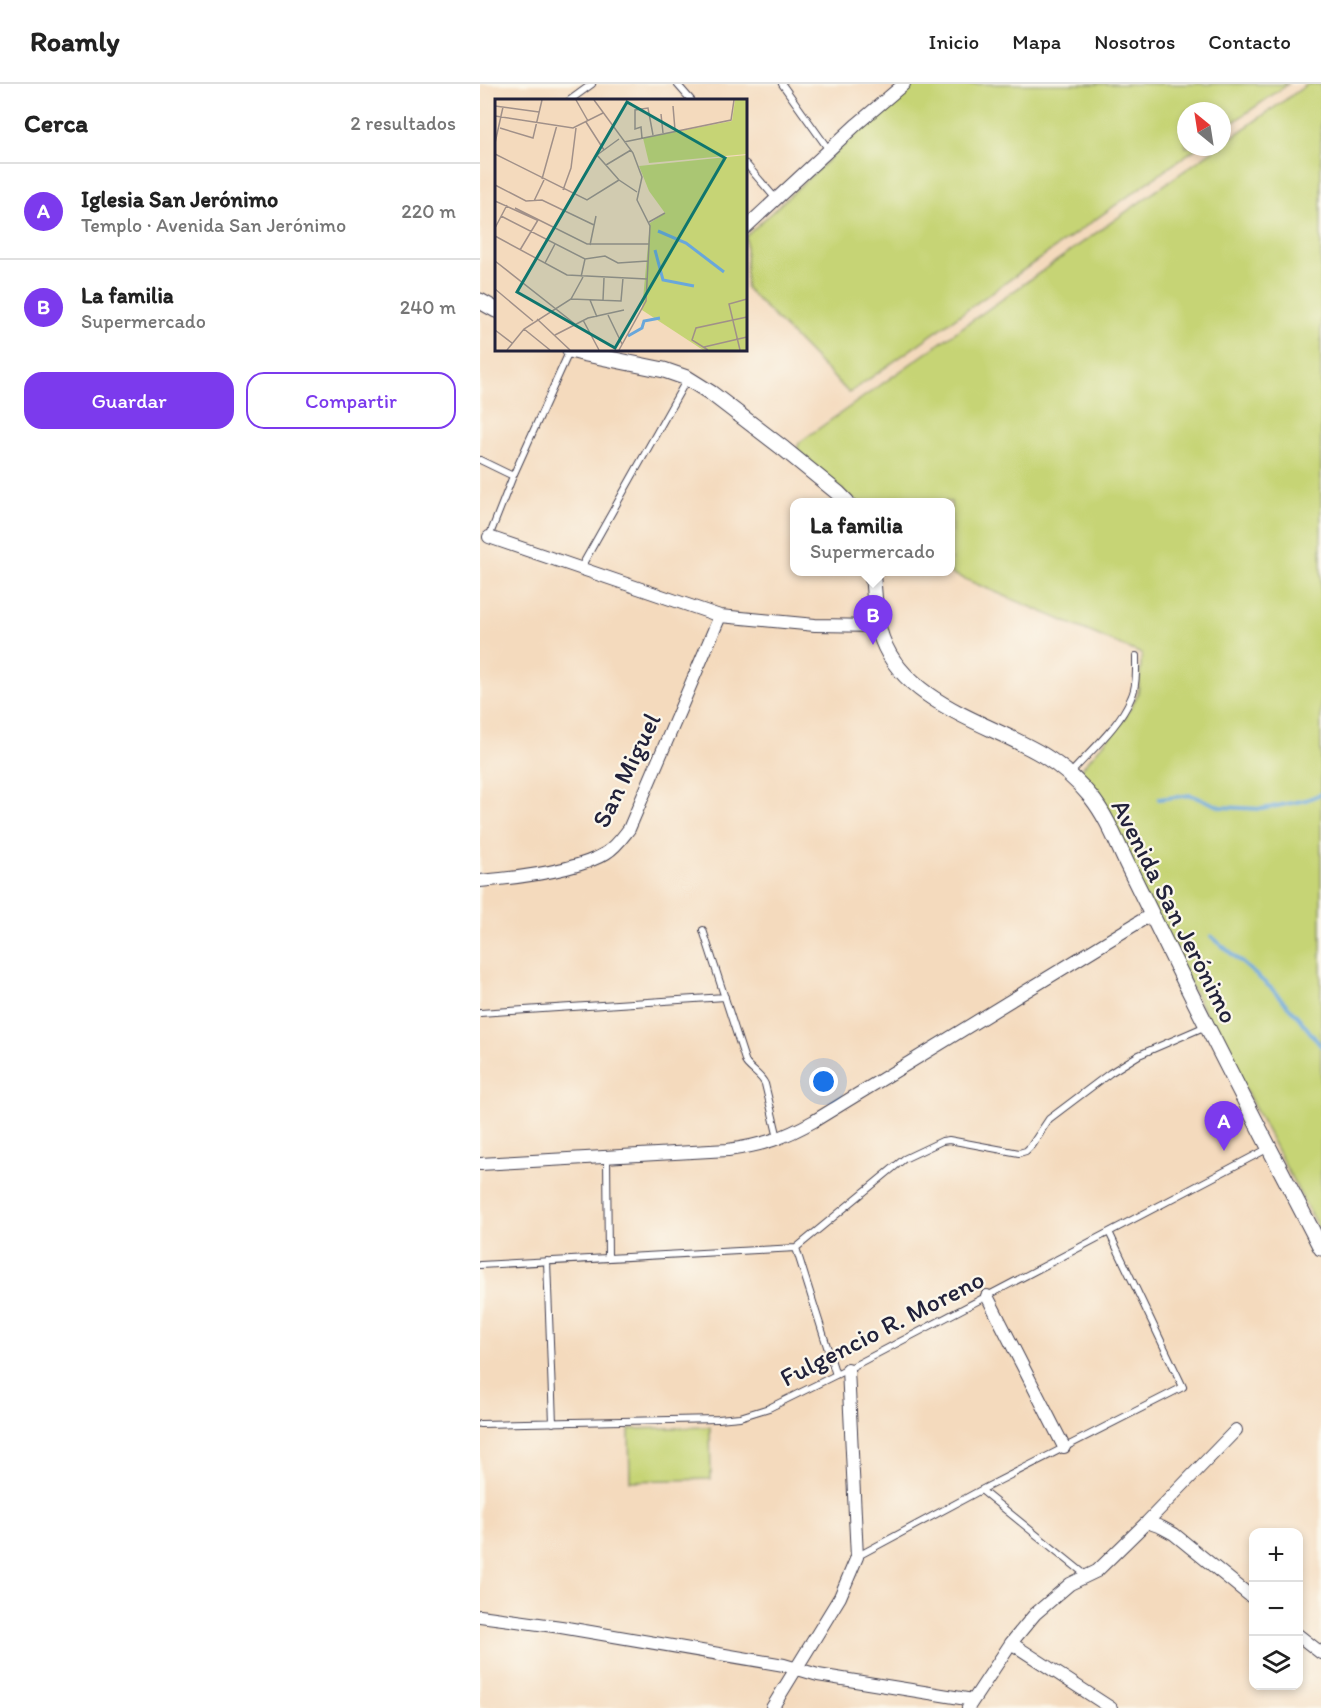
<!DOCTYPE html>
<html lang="es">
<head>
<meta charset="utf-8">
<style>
	:root { --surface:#fff; --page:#f2f2f2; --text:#222; --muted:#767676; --line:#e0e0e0; --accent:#7c3aed }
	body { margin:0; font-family:Itim,sans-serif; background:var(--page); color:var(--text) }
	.controls { position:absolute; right:18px; bottom:18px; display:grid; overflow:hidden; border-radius:12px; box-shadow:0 3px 9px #0003 }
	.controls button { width:54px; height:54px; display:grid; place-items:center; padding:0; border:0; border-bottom:2px solid var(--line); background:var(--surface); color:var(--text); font:30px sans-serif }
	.compass { position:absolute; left:697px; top:18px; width:54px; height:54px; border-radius:50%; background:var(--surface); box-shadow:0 3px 9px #0003; rotate:330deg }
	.you { position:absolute; left:344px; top:998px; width:21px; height:21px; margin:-15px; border:4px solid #fff; border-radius:50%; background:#1a73e8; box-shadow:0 0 0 9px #1a73e833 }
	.badge { display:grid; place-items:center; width:39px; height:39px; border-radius:50%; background:var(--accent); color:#fff; font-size:20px; font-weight:700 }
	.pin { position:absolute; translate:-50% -50px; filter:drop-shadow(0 2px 3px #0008) }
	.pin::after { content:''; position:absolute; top:32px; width:21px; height:18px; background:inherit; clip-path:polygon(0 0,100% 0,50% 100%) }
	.popup { position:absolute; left:310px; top:414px; width:165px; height:78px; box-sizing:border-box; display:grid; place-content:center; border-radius:12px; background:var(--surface); filter:drop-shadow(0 2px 4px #0005); font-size:20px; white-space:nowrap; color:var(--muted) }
	.popup b { font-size:22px; color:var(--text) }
	.popup::after { content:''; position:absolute; left:50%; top:100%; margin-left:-12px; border:12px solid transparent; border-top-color:var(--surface) }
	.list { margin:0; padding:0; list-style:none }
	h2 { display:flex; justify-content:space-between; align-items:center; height:78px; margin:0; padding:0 24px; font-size:26px }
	h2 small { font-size:20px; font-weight:400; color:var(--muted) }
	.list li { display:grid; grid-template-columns:39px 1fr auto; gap:18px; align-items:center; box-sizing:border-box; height:96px; padding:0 24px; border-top:2px solid var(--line) }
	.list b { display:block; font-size:22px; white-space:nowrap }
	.list p { margin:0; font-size:20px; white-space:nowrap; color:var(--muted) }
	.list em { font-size:20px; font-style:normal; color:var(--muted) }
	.actions { display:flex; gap:12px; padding:18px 24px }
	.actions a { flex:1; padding:14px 0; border:2px solid var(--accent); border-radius:18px; text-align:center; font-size:21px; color:var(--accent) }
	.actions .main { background:var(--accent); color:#fff }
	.icon { flex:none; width:33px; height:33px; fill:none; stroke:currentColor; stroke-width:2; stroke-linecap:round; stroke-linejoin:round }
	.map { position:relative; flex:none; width:841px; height:1624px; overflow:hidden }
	header { display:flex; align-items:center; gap:36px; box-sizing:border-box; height:84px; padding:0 30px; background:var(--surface); border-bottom:2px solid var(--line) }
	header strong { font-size:28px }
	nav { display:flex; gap:33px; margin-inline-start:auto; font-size:21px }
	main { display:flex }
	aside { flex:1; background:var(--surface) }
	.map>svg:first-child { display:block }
	.green { fill:#c6d475; stroke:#747b58; stroke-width:1.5 }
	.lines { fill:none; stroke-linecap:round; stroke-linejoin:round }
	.stream { stroke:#69a7db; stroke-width:4 }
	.service-casing { stroke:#423e4e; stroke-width:8 }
	.minor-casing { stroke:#423e4e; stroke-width:14 }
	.tertiary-casing { stroke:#423e4e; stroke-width:17 }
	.service { stroke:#fff; stroke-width:6 }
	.minor { stroke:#fff; stroke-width:12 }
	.tertiary { stroke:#fff; stroke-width:15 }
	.labels { text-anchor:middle; stroke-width:4.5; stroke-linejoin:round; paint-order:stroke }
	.street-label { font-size:26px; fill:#22223b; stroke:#fbf7ec }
	.inset-river { fill:none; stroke:#69a7db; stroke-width:3 }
	.inset-road { fill:none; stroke:#a09089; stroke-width:1.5 }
	.view { fill:#0f766e; fill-opacity:0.15; stroke:#0f766e; stroke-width:3 }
	.inset-edge { fill:none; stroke:#22223b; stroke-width:3 }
</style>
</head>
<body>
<header>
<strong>Roamly</strong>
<nav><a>Inicio</a><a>Mapa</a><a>Nosotros</a><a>Contacto</a></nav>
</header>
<main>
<aside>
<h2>Cerca<small>2 resultados</small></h2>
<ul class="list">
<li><span class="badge">A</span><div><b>Iglesia San Jerónimo</b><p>Templo · Avenida San Jerónimo</p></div><em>220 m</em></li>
<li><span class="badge">B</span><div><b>La familia</b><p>Supermercado</p></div><em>240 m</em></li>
</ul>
<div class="actions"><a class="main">Guardar</a><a>Compartir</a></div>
</aside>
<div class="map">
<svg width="841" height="1624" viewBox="0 0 841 1624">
	<rect width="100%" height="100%" fill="#fbf7ec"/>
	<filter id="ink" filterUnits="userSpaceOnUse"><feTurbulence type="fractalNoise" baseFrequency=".0167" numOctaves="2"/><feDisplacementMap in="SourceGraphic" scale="12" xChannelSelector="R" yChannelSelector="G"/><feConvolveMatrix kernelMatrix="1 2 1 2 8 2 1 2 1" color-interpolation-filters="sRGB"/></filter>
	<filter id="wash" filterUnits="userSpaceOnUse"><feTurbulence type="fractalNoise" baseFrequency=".008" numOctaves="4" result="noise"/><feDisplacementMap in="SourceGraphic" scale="24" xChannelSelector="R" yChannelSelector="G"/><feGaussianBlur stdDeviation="1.35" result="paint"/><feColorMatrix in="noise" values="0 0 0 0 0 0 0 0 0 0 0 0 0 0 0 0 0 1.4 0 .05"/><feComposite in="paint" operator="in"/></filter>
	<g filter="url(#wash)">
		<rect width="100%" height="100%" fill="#f4dabd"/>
		<!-- green -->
		<path class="green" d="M434,0H808L742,46V27H706V63H718L369,309L266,204V152L386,41Z
			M828,0H841V1150L602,694L601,685L643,637L658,610L662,570L468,488H471V418H376L317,366L319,359L324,355L738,63H742V60Z
			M230,1343L231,1395L150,1397L149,1345Z"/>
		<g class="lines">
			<!-- stream -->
			<path class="stream" d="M679,715L711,711L741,723L782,725L826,716L841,710
				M731,852L791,904L819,934L841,962"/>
		</g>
	</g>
	<g filter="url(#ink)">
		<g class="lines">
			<defs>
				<path id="service" d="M197,0L211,16
					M302,0L349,66
					M90,16L112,0
					M266,80L296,115
					M0,376L33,392
					M9,453L33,392L90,266
					M100,485L207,295
					M590,690C611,666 639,643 651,614C657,602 656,585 656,572
					M223,846L266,979C272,987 281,991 285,1000L298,1054
					M0,929L245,913
					M127,1074L128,1174
					M316,1164L356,1291
					M67,1177L73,1339
					M0,1181L316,1164L424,1075L462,1057L469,1056L539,1069L546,1067L551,1062L569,1035L630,989L659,971L726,942
					M0,1340L238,1335L260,1333L289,1324L368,1285L789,1064
					M501,1406L607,1492
					M378,1472L501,1406L703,1303L629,1148"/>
				<path id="minor" d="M266,143L377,40L424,0
					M9,453L240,532L335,541L399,542
					M0,797C35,794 97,787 126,769C136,763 142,754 149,745L240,532
					M0,1080L248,1066C283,1061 304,1054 334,1037L672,830
					M507,1212L584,1363
					M667,1438L681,1443L694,1450L774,1515
					M0,1532L81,1543L304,1581L338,1591L493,1616
					M818,1551L841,1569
					M531,1559L631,1624
					M292,1624L360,1513L377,1473L368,1285
					M488,1624L531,1559L555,1530L590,1500L617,1487L667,1438L756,1346"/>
				<path id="tertiary" d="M0,217L16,226
					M90,266L106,270L184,286L207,294L231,309L304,365L358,409L367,418
					M392,488C395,509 394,534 402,555C426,620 510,639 563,671C581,682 597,696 611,713C627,733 636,757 647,780C663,813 679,845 695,878C742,974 792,1069 841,1164"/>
			</defs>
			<!-- service casing -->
			<use href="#service" class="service-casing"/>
			<!-- minor casing -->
			<use href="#minor" class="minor-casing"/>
			<!-- tertiary casing -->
			<use href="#tertiary" class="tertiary-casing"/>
			<!-- service -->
			<use href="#service" class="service"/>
			<!-- minor -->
			<use href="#minor" class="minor"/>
			<!-- tertiary -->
			<use href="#tertiary" class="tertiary"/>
		</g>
	</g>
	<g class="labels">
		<!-- street labels -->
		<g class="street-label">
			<text transform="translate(146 686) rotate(-64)" y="9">San Miguel</text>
			<text transform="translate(695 827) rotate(63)" y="9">Avenida San Jerónimo</text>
			<text transform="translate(402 1244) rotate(-27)" y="9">Fulgencio R. Moreno</text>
		</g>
	</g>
	<!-- overview -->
	<g transform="translate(15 15)">
		<rect width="252" height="252" fill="#f4dabd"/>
		<path d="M240,1H252V55L154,64L148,39L237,22ZM252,56V251H208L147,211L155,124L170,114L154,92L144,67Z" fill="#c6d475"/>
		<path class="inset-river" d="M163,132L191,144L229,173M160,151L168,181L199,187M133,237L147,229L149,222L165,219"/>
		<path class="inset-road" d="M81,1L93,22M99,1L138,54L147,78L142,101L155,127L151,202L124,251M0,7L44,13M178,7L180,31M166,15L168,34M0,17L78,29L108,14M91,23L109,51M5,29L38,39L47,1M147,39L146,28L140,30V11L153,9L158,36M124,40L102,56L124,81L142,93M129,43L236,21L239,1M0,44L8,8M0,55L92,101L124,81M111,66L136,51M47,80L62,26M0,86L31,102L47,101L99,126M68,91L76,69L81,29M0,102L42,121M39,102L49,81M20,109L92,145H154M6,117L90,160L110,157L123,164L153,162M154,123L170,114M0,129L12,106M0,137L72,176L152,180M95,146L101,117M25,151L43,121M0,162L80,225M50,164L60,145M86,178L90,160M0,190L38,222M76,200L126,202L128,179M95,201L102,218M108,201L109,179M113,216L127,245M42,220L75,251M88,221L104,251M29,230L55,251M0,231L17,244M60,236L93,219L129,211M209,248L252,238M12,251L29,230L76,200L88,178M213,251L197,241L201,229L252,218M245,251L234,205L252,200"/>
		<path class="view" d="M132,3L230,59L120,249L22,193Z"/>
		<rect width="252" height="252" class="inset-edge"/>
	</g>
</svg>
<div class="controls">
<button>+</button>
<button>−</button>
<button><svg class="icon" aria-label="layers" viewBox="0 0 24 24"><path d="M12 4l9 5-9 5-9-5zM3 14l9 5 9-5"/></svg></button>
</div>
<svg class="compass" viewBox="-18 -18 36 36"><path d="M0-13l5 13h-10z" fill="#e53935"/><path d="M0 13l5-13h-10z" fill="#767676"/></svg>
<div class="you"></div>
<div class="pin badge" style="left:744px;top:1067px">A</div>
<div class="pin badge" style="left:393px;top:561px">B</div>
<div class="popup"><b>La familia</b>Supermercado</div>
</div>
</main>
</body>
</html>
